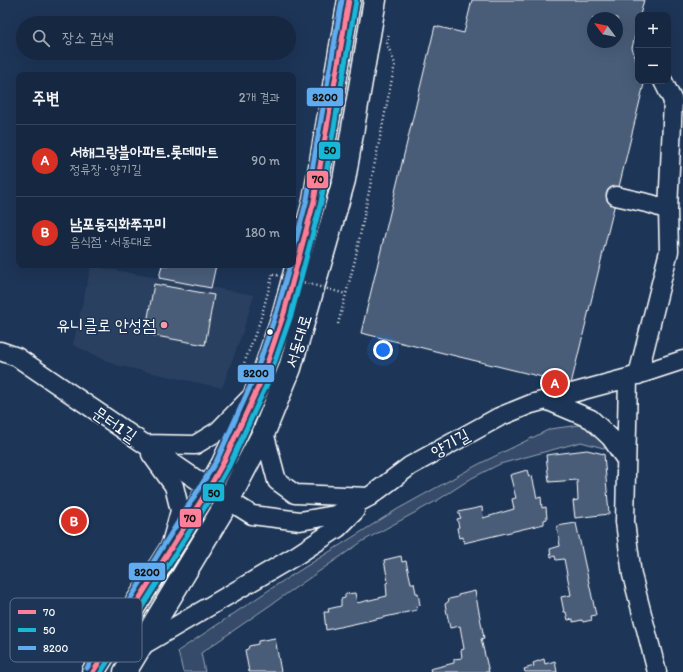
<!DOCTYPE html>
<html lang="ko">
<head>
<meta charset="utf-8">
<style>
	:root { --surface:#162841; --page:#23344c; --text:#f1f3f6; --muted:#9ea6b1; --line:#35445a; --accent:#d93025 }
	body { margin:0; font-family:Itim,"Poor Story",sans-serif; background:var(--page); color:var(--text) }
	.controls { position:absolute; right:12px; top:12px; display:grid; overflow:hidden; border-radius:8px; box-shadow:0 4px 16px #0002 }
	.controls button { width:36px; height:36px; display:grid; place-items:center; padding:0; border:0; border-bottom:1px solid var(--line); background:var(--surface); color:var(--text); font:20px sans-serif }
	.compass { position:absolute; left:587px; top:12px; width:36px; height:36px; border-radius:50%; background:var(--surface); box-shadow:0 4px 16px #0002; rotate:302deg }
	.you { position:absolute; left:383px; top:350px; width:14px; height:14px; margin:-10px; border:3px solid #fff; border-radius:50%; background:#1a73e8; box-shadow:0 0 0 6px #1a73e833 }
	.badge { display:grid; place-items:center; width:26px; height:26px; border-radius:50%; background:var(--accent); color:#fff; font-size:13px; font-weight:700 }
	.pin { position:absolute; translate:-50% -50%; border:2px solid #fff; box-shadow:0 1px 4px #0006 }
	.list { margin:0; padding:0; list-style:none }
	h2 { display:flex; justify-content:space-between; align-items:center; height:52px; margin:0; padding:0 16px; font-size:17px }
	h2 small { font-size:13px; font-weight:400; color:var(--muted) }
	.list li { display:grid; grid-template-columns:26px 1fr auto; gap:12px; align-items:center; box-sizing:border-box; height:72px; padding:0 16px; border-top:1px solid var(--line) }
	.list b { display:block; font-size:15px; white-space:nowrap }
	.list p { margin:0; font-size:13px; white-space:nowrap; color:var(--muted) }
	.list em { font-size:13px; font-style:normal; color:var(--muted) }
	.icon { flex:none; width:22px; height:22px; fill:none; stroke:currentColor; stroke-width:2; stroke-linecap:round; stroke-linejoin:round }
	.map { position:relative; flex:none; width:683px; height:672px; overflow:hidden }
	.search { position:absolute; background:var(--surface); box-shadow:0 4px 16px #0002; left:16px; top:16px; width:280px; height:44px; display:flex; align-items:center; gap:10px; box-sizing:border-box; padding:0 14px; border-radius:22px; color:var(--muted); font-size:15px }
	.panel { position:absolute; background:var(--surface); box-shadow:0 4px 16px #0002; left:16px; top:72px; width:280px; height:196px; border-radius:8px }
	.map>svg:first-child { display:block }
	.built { fill:#2a4161 }
	.green { fill:#364b69; stroke:#9aa5b4 }
	.building { fill:#4a5d79; stroke:#fff; fill-rule:evenodd }
	.lines { fill:none; stroke-linecap:round; stroke-linejoin:round }
	.minor-casing { stroke:#fff; stroke-width:21 }
	.major-casing { stroke:#fff; stroke-width:25 }
	.path { stroke:#fff; stroke-width:2.5; stroke-dasharray:1 3; stroke-linecap:butt }
	.minor { stroke:#1d3557; stroke-width:18 }
	.major { stroke:#1d3557; stroke-width:22 }
	.path-bridge { stroke:#fff; stroke-width:2.5; stroke-dasharray:1 3; stroke-linecap:butt }
	.bus-1-casing { stroke:#1d3557; stroke-width:8 }
	.bus-2-casing { stroke:#1d3557; stroke-width:8 }
	.bus-3-casing { stroke:#1d3557; stroke-width:8 }
	.bus-1 { stroke:#ff8098; stroke-width:5 }
	.bus-2 { stroke:#1ab6d8; stroke-width:5 }
	.bus-3 { stroke:#60acee; stroke-width:5 }
	.poi-dot { fill:#ff9aa2; stroke:#1d3557; stroke-width:1.5 }
	.bus-dot { fill:#fff; stroke:#1d3557; stroke-width:1.5 }
	.labels { text-anchor:middle; stroke-width:3; stroke-linejoin:round; paint-order:stroke }
	.poi-label { font-size:17px; fill:#fff; stroke:#1d3557; text-anchor:end }
	.street-label { font-size:17px; fill:#fff; stroke:#1d3557 }
	.key { fill:#1d3557; stroke:#617289; stroke-width:1 }
	.key-label { font-size:11px; fill:#fff }
	.line-badge { stroke:#1d3557; stroke-width:1.5 }
	.pale-badge-label { font-size:11px; text-anchor:middle; font-weight:bold; fill:#111 }
</style>
</head>
<body>
<div class="map">
<svg width="683" height="672" viewBox="0 0 683 672">
	<rect width="100%" height="100%" fill="#1d3557"/>
	<filter id="ink" filterUnits="userSpaceOnUse"><feTurbulence type="fractalNoise" baseFrequency=".025" numOctaves="2"/><feDisplacementMap in="SourceGraphic" scale="8" xChannelSelector="R" yChannelSelector="G"/><feConvolveMatrix kernelMatrix="1 2 1 2 8 2 1 2 1" color-interpolation-filters="sRGB"/></filter>
	<g filter="url(#ink)">
		<!-- built -->
		<path class="built" d="M91,266L254,295L243,331L222,388L116,365L73,345Z"/>
		<!-- green -->
		<path class="green" d="M587,424L602,434L607,449L581,442L500,464L472,478L438,500L363,541L201,653L205,672H183L178,651L278,584L396,510L477,465L550,429Z"/>
		<!-- building -->
		<path class="building" d="M472,0H644L640,15H638V24L632,48L638,66V81H643L644,84L571,384L361,333L435,26L464,33ZM593,18H617V42H593Z
			M162,265H216L211,288L159,278Z
			M154,284L214,295L205,345L145,334Z
			M587,450L604,454L609,514L575,518L573,501L578,500L577,480L549,482L546,455Z
			M527,470L529,477L532,476L537,498L541,497L542,508L546,507L547,519L544,520V524L464,543L463,537L459,538L457,528L459,527L457,519L461,518L458,512L482,507L483,518L514,509L512,499L516,498L510,475Z
			M576,523L596,615L591,616L592,620L583,622L582,620L573,622V619L568,620L566,612H564L561,597L571,595L564,559L556,560L555,556L551,557L550,549L560,546L557,526Z
			M401,556L402,562L406,561L411,583H414L416,593H418L420,605L416,606L417,610L326,630L324,612H329L328,609L341,606V599L345,598V594L355,593L357,603L387,596L386,583L388,582L384,560Z
			M475,591L484,638L481,639L489,672H431L430,669L454,663V659L462,658L461,650L464,649L460,626L450,628L445,604L448,602L449,599L458,597V595Z
			M275,638L281,672H249L245,650L248,649L249,646L258,644V641Z
			M544,659L545,664L555,661L557,672H525L524,669L534,666L533,663Z"/>
		<g class="lines">
			<defs>
				<path id="minor" d="M663,81L673,101L668,210
					M616,196L651,204L668,210L669,251L638,375
					M0,351L17,357L209,488L252,515L300,521L335,515L369,497L410,466L499,417L531,404L628,378L683,360
					M628,378L625,522L632,575L657,672
					M546,400L591,419L611,438L626,460
					M264,432L277,481L295,494L369,497
					M144,444L195,445L218,431L249,399
					M151,454L174,486L180,511L172,540
					M140,647L297,555L338,528L355,511"/>
				<path id="major" d="M93,672L209,488L223,463L261,381L284,313L314,201L349,0
					M125,672L228,501L264,432L290,368L344,180L375,0"/>
			</defs>
			<!-- minor casing -->
			<use href="#minor" class="minor-casing"/>
			<!-- major casing -->
			<use href="#major" class="major-casing"/>
			<!-- path -->
			<path class="path" d="M338,324L355,260L395,64L387,44L389,32
				M240,374L260,321L273,274"/>
			<!-- minor -->
			<use href="#minor" class="minor"/>
			<!-- major -->
			<use href="#major" class="major"/>
			<!-- path-bridge -->
			<path class="path-bridge" d="M273,274L346,294"/>
			<defs>
				<path id="bus-1" d="M93,672L209,488L223,463L261,381L284,313L314,201L349,0"/>
				<path id="bus-2" d="M101,672L215,491L229,466L267,384L291,315L321,202L356,1"/>
				<path id="bus-3" d="M293,252L307,199L342,0
					M87,668L217,460L254,378L277,311L290,265"/>
			</defs>
			<!-- bus-1 casing -->
			<use href="#bus-1" class="bus-1-casing"/>
			<!-- bus-2 casing -->
			<use href="#bus-2" class="bus-2-casing"/>
			<!-- bus-3 casing -->
			<use href="#bus-3" class="bus-3-casing"/>
			<!-- bus-1 -->
			<use href="#bus-1" class="bus-1"/>
			<!-- bus-2 -->
			<use href="#bus-2" class="bus-2"/>
			<!-- bus-3 -->
			<use href="#bus-3" class="bus-3"/>
		</g>
	</g>
	<!-- markers -->
	<circle class="poi-dot" cx="164" cy="325" r="4"/>
	<circle class="bus-dot" cx="270" cy="332" r="3.5"/>
	<g class="labels">
		<!-- poi labels -->
		<g class="poi-label">
			<text x="156" y="331">유니클로 안성점</text>
		</g>
		<!-- street labels -->
		<g class="street-label">
			<text transform="translate(298 341) rotate(-73)" y="6">서동대로</text>
			<text transform="translate(115 424) rotate(34)" y="6">문터1길</text>
			<text transform="translate(450 443) rotate(-29)" y="6">양기길</text>
		</g>
	</g>
	<!-- legend -->
	<rect x="10" y="598" width="132" height="64" rx="6" class="key"/>
	<rect x="18" y="610" width="18" height="4" fill="#ff8098"/>
	<rect x="18" y="628" width="18" height="4" fill="#1ab6d8"/>
	<rect x="18" y="646" width="18" height="4" fill="#60acee"/>
	<g class="key-label">
		<text x="43" y="616">70</text>
		<text x="43" y="634">50</text>
		<text x="43" y="652">8200</text>
	</g>
	<g class="line-badge">
		<rect x="306" y="87" width="38" height="20" rx="4" fill="#60acee"/>
		<rect x="318" y="141" width="23" height="19" rx="4" fill="#1ab6d8"/>
		<rect x="306" y="170" width="23" height="19" rx="4" fill="#ff8098"/>
		<rect x="237" y="364" width="38" height="19" rx="4" fill="#60acee"/>
		<rect x="202" y="483" width="23" height="19" rx="4" fill="#1ab6d8"/>
		<rect x="179" y="508" width="23" height="20" rx="4" fill="#ff8098"/>
		<rect x="128" y="562" width="38" height="19" rx="4" fill="#60acee"/>
	</g>
	<g class="pale-badge-label">
		<text x="325" y="101">8200</text>
		<text x="330" y="154">50</text>
		<text x="318" y="183">70</text>
		<text x="256" y="377">8200</text>
		<text x="214" y="497">50</text>
		<text x="190" y="522">70</text>
		<text x="147" y="576">8200</text>
	</g>
</svg>
<div class="controls">
<button>+</button>
<button>−</button>
</div>
<svg class="compass" viewBox="-18 -18 36 36"><path d="M0-13l5 13h-10z" fill="#e53935"/><path d="M0 13l5-13h-10z" fill="#9ea6b1"/></svg>
<div class="you"></div>
<div class="pin badge" style="left:555px;top:383px">A</div>
<div class="pin badge" style="left:74px;top:521px">B</div>
<div class="search"><svg class="icon" aria-label="search" viewBox="0 0 24 24"><circle cx="10" cy="10" r="6"/><path d="M15 15l6 6"/></svg>장소 검색</div>
<section class="panel">
<h2>주변<small>2개 결과</small></h2>
<ul class="list">
<li><span class="badge">A</span><div><b>서해그랑블아파트.롯데마트</b><p>정류장 · 양기길</p></div><em>90 m</em></li>
<li><span class="badge">B</span><div><b>남포동직화쭈꾸미</b><p>음식점 · 서동대로</p></div><em>180 m</em></li>
</ul>
</section>
</div>
</body>
</html>
